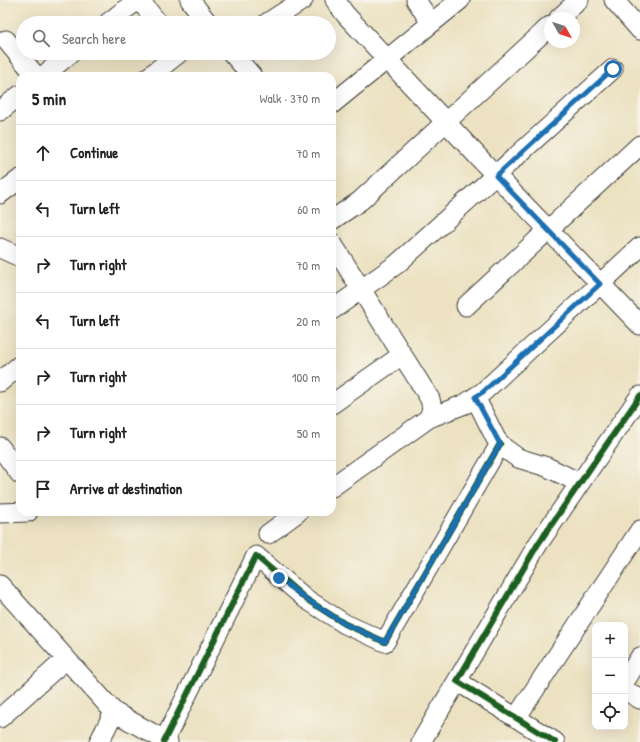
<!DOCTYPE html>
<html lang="en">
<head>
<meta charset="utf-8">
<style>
	:root { --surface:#fff; --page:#f6f6f6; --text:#222; --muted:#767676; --line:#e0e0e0 }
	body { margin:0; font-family:"Patrick Hand",sans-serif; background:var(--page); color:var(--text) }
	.controls { position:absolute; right:12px; bottom:12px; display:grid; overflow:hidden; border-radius:8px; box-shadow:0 4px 16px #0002 }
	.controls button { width:36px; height:36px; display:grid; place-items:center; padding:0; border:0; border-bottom:1px solid var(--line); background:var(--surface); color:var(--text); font:20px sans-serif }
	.compass { position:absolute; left:544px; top:12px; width:36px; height:36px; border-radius:50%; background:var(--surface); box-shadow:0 4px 16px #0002; rotate:129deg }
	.stop { position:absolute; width:12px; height:12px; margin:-9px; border:3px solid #1f6fb2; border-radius:50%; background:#fff }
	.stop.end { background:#1f6fb2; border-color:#fff; box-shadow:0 1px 4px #0008 }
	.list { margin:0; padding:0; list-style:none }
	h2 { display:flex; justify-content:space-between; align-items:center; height:52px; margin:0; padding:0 16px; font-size:17px }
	h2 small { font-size:13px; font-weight:400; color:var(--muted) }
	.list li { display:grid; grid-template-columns:26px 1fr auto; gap:12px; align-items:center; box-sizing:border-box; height:56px; padding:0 16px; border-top:1px solid var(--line) }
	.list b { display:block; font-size:15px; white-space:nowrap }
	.list em { font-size:13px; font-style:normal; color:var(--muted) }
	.icon { flex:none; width:22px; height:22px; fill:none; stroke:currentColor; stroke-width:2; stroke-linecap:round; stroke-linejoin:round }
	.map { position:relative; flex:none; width:640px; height:742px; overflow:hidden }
	.search { position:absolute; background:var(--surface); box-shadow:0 4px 16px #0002; left:16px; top:16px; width:320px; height:44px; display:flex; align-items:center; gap:10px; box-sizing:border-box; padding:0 14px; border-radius:22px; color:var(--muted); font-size:15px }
	.panel { position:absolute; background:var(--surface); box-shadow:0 4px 16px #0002; left:16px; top:72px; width:320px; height:444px; border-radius:12px }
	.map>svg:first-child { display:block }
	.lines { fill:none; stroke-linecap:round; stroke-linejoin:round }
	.minor-casing { stroke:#3b3a35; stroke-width:21 }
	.minor { stroke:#fff; stroke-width:19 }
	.cycleway-casing { stroke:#f7f3e8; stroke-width:8 }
	.cycleway { stroke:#1b5e20; stroke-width:6 }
	.route { stroke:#1f6fb2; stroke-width:5 }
</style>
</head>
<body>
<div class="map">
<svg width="640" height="742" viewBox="0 0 640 742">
	<rect width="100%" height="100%" fill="#f7f3e8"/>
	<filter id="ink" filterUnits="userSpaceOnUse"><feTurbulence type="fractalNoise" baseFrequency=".025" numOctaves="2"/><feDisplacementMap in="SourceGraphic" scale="8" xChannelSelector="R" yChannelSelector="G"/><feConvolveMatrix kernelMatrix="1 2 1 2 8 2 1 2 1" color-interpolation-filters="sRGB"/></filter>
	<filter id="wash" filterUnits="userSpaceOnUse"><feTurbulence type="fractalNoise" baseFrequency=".012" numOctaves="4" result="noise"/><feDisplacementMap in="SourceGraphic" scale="16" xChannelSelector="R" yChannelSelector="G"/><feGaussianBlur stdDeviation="0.9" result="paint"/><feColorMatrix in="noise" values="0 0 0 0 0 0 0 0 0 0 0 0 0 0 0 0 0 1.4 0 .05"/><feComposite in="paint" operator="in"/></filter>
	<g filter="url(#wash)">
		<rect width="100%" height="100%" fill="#ece2c2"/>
	</g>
	<g filter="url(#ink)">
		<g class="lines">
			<defs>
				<path id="minor" d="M190,0L208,23
					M335,0L345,14L484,163L640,325
					M416,0L431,23
					M614,0L640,30
					M559,18L579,0
					M108,23L136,1L141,2L158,23
					M267,23L303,0
					M6,40L36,76
					M232,53L252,76
					M43,76L71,53
					M150,76L179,53
					M332,104L460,0
					M0,111L20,95
					M0,194L20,179
					M332,220L360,201L550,26
					M332,243L430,399L432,408L429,418L332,487
					M0,248L20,257
					M466,306L640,145
					M332,310L397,264L613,69
					M0,382L20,365
					M475,397L496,439L504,448L518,458L547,467L580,483
					M332,404L402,355
					M429,418L465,404L483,392L640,247
					M0,447L20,474
					M0,513L28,512
					M268,534L298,512
					M0,585L114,712L168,742
					M625,681L640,657
					M625,690L640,699
					M0,718L66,659
					M516,718L640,530
					M164,741L256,556L306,599L345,624L385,642L500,444
					M99,742L114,712
					M421,742L457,681
					M555,742L457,681L538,544L640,396"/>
			</defs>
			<!-- minor casing -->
			<use href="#minor" class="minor-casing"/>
			<!-- minor -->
			<use href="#minor" class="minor"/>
			<defs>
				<path id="cycleway" d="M164,741L256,556L306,599L345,624L385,642L500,444
					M555,742L457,681L538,544L640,396"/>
			</defs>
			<!-- cycleway casing -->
			<use href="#cycleway" class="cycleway-casing"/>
			<!-- cycleway -->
			<use href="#cycleway" class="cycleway"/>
		</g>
	</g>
	<g class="lines" filter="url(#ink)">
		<!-- route -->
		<path class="route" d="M279,578L306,599L345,624L385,642L500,444L475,397L483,392L600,284L496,176L613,69"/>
	</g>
</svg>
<div class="controls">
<button>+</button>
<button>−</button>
<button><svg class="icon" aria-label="locate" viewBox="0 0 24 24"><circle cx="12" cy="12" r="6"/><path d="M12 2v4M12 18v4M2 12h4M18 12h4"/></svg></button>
</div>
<svg class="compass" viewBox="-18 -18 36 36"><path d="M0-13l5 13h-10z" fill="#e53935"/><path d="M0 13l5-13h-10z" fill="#767676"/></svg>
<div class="stop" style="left:613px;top:69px"></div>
<div class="stop end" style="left:279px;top:578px"></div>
<div class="search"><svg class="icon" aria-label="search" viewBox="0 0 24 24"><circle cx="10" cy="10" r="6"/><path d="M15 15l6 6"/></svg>Search here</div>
<section class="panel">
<h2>5 min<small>Walk · 370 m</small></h2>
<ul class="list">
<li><svg class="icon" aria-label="ahead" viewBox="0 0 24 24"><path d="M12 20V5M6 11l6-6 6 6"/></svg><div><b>Continue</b></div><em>70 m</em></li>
<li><svg class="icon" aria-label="left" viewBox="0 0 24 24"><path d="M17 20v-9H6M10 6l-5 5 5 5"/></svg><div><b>Turn left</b></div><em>60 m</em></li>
<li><svg class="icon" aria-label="right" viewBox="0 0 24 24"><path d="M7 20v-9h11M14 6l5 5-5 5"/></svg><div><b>Turn right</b></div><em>70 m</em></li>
<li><svg class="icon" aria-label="left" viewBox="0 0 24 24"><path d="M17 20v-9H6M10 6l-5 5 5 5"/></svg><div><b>Turn left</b></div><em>20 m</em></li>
<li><svg class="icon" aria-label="right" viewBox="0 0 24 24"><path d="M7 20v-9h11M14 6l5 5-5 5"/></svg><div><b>Turn right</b></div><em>100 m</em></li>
<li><svg class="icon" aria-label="right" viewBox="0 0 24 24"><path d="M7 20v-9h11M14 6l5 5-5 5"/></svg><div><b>Turn right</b></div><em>50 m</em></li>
<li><svg class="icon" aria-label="arrive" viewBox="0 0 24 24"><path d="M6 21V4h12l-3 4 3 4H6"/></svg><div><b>Arrive at destination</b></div></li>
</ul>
</section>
</div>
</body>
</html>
